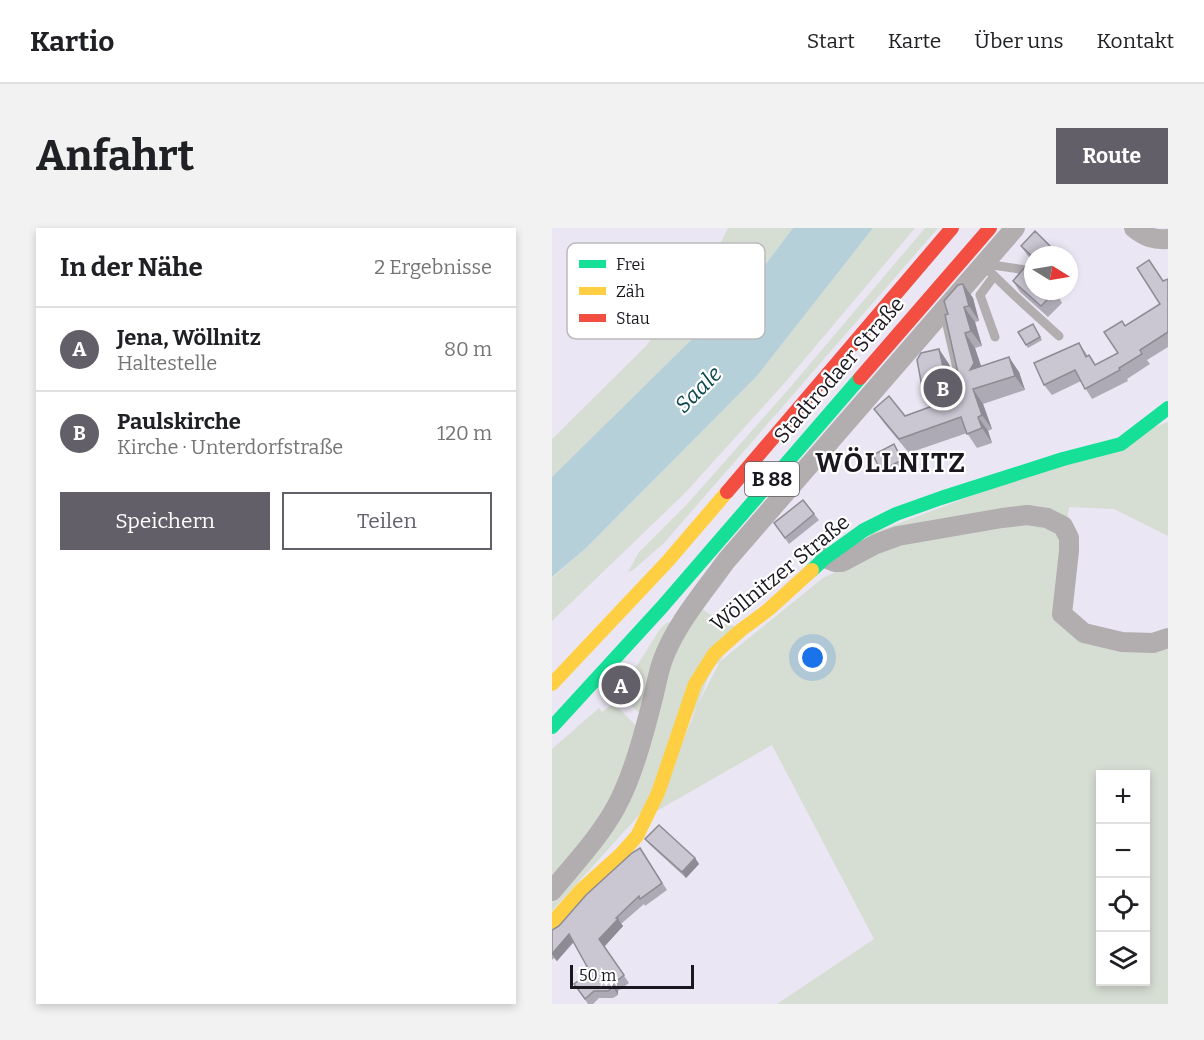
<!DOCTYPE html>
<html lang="de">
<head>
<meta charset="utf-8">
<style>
	:root { --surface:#fff; --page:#f2f2f2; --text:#202124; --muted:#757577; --line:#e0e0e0; --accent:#635f69 }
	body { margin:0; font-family:Bitter,serif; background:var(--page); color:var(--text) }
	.controls { position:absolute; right:18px; bottom:18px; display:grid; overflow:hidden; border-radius:0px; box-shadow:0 3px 9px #0003 }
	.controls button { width:54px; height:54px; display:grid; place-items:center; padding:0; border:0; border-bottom:2px solid var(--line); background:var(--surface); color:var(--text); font:30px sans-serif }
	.compass { position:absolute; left:472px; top:18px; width:54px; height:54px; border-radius:50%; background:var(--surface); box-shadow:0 3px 9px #0003; rotate:101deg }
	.scale { position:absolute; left:18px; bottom:15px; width:124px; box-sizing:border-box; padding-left:6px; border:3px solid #1a171f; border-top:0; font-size:16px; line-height:21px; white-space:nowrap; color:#1a171f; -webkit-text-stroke:4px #fff; paint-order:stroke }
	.you { position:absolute; left:261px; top:430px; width:21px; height:21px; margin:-15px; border:4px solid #fff; border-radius:50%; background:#1a73e8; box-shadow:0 0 0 9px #1a73e833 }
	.badge { display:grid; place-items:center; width:39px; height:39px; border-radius:50%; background:var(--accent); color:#fff; font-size:20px; font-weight:700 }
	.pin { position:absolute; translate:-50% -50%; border:3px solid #fff; box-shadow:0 2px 6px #0006 }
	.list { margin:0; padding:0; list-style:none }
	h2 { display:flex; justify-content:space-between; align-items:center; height:78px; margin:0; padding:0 24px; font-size:26px }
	h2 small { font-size:20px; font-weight:400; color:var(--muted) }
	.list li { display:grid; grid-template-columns:39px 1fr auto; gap:18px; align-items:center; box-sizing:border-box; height:84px; padding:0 24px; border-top:2px solid var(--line) }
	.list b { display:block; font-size:22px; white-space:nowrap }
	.list p { margin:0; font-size:20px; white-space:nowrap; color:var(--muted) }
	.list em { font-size:20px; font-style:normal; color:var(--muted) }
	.actions { display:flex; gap:12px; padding:18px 24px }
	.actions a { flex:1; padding:14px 0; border:2px solid var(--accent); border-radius:0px; text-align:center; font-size:21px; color:var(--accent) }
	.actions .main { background:var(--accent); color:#fff }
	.icon { flex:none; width:33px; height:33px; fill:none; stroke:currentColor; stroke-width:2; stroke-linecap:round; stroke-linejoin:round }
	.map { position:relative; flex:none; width:616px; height:776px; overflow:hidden; border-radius:0px }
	header { display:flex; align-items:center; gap:36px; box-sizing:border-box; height:84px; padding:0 30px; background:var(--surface); border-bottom:2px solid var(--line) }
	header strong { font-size:28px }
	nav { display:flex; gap:33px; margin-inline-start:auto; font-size:21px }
	.intro { display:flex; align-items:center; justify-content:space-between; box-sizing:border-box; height:144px; padding:0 36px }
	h1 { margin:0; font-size:42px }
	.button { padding:15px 27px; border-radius:0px; background:var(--accent); color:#fff; font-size:21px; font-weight:700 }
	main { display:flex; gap:36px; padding:0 36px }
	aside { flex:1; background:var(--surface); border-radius:0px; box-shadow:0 3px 9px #0003 }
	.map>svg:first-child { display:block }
	.green { fill:#d6ddd3; fill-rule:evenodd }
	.water { fill:#b6d0d9 }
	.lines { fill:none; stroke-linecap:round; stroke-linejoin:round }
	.lane { stroke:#b2aeaf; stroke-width:9 }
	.street { stroke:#b2aeaf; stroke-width:20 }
	.fast { stroke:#16e098; stroke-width:14 }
	.slow { stroke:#ffcf43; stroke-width:14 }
	.jam { stroke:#f24e42; stroke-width:14 }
	.wall { fill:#aeaab5 }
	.shaded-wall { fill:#8d8b93 }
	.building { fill:#cac6d2; stroke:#8d8b93; stroke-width:1.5 }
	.labels { text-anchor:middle; stroke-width:4.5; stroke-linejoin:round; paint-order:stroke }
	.shield { fill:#fff; stroke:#5f5d62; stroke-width:1.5 }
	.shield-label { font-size:20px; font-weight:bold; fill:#1a171f }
	.street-label { font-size:21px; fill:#1a171f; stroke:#fff }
	.water-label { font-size:22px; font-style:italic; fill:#0b4851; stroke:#fff }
	.district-label { font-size:27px; font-weight:bold; letter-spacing:1.5px; fill:#1a171f; stroke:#fff }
	.key { fill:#fff; stroke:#bab9bc; stroke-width:1.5 }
	.key-label { font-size:16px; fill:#1a171f }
</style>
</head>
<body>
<header>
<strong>Kartio</strong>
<nav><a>Start</a><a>Karte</a><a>Über uns</a><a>Kontakt</a></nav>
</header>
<div class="intro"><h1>Anfahrt</h1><a class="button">Route</a></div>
<main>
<aside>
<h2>In der Nähe<small>2 Ergebnisse</small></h2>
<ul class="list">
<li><span class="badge">A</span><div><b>Jena, Wöllnitz</b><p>Haltestelle</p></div><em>80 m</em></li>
<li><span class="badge">B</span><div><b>Paulskirche</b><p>Kirche · Unterdorfstraße</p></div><em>120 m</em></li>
</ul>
<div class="actions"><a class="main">Speichern</a><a>Teilen</a></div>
</aside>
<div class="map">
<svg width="616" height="776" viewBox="0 0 616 776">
	<rect width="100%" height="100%" fill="#eae6f3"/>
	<!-- green -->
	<path class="green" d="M176,0H241L207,45L0,249V211L93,119L136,66L162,29Z
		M321,0H363L230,158L133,265L0,393V350L33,321L205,148Z
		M373,0H386L112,315L81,342L76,344L87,324L138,273L235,163Z
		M616,194V308L562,281L517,279L503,387L616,418V776H225L322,711L220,517L103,584L160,440L271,350L294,339L316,307ZM548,546H594V754H548Z
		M147,379L173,396L186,399L89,585L0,683V672L50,607L116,428Z
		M125,391L91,488L61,461L74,447L76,448L86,436L108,401L113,396Z
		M62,475L86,500L62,570L20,630L0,647V521L47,480L50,484Z"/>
	<!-- water -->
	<path class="water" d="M241,0H321L205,148L33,321L0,349V249L207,45Z"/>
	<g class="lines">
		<!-- lane -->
		<path class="lane" d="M430,36L462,67L507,108
			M433,36L481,43
			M442,48L428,67L443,109
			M392,84L413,175"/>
		<!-- street -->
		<path class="street" d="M582,0C593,9 602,12 616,11
			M273,330L283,334H290L324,316L346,308L450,290L475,287L495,290L511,298L517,310V323L510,386L532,405L570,414L601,415L616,410
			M0,663C22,636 47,610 64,579C81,548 92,505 101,470C104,458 106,446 110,434C123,397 151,365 174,333L463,0"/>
		<!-- fast -->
		<path class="fast" d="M260,342L273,330L312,302L344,286L389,270L511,231L569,216L616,180
			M0,499L110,379L308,150"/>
		<!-- slow -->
		<path class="slow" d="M0,456L115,334L175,264
			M0,695L28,663L69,626L85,608L106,565L143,456L162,426L189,402L216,382L260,342"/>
		<!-- jam -->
		<path class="jam" d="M308,150L438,0
			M175,264L400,0"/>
	</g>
	<!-- wall -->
	<path class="wall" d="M469,18L481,27V63H504L510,75L496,89L468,64L461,53L479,36L481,32L476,28Z
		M597,32L611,53L616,51V119L595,132L598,136L575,151L576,153L540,171L529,153L500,167L492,157L527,115L536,128L537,127L544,137L566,125L573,98L608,76Z
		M411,56L421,70L427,93L423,94L430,118L423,120L429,138L467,144L473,162L431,176L440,201L436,203L440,215L425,220L415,205L357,225L332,195L322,181L353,188L381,178L371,164L397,136L405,170L409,169L410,163L396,86Z
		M483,99L490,112L476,120L474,117Z
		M344,219L352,235L331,246L329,243Z
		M251,272L267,292L237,316L222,295Z
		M93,611L143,630L147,636L134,650L98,617Z
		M88,620L115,662L93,678L92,676L69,696L71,698L52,719L77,755L66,763V767L61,770H47L41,776H36L22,756L38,744L22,714L5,733L2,730L0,732V702L7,698Z"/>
	<!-- shaded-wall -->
	<path class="shaded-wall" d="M411,56L421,70L427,93L417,78Z
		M412,79L423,94L430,118L419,103Z
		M413,105L423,120L433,150L418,142Z
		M387,121L397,136L408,181L397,166Z
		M457,129L467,144L473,162L463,148Z
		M421,161L431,176L440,201L430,187Z
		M426,189L436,203L440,215L430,200Z
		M143,630L147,636L134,650L130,644Z
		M66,691L71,698L52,719L77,755L47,711Z
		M17,706L22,713L5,733L0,726Z
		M61,756L66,763V767L61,759Z"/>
	<!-- building -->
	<path class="building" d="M483,3L507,27H481V29L469,18Z
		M481,31V63H502L503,64L489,78L461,53L473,39L479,36Z
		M597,32L611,53L616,51V104L588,122L590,126L567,140L568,142L533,161L523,142L492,157L482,135L527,115L534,129L537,127L543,137L566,125L552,104L570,93L573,98L608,76L585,40Z
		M411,56L417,78L412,79L419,103L413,105L422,135L418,142L457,129L463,148L421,161L430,187L426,189L430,200L415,206L409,189L347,211L322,181L337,168L353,188L386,176L371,164L365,132L369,125L387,121L397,166L402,171L409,169L410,163L393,87L396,86L392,73L406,57Z
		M481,96L488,109L474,117L466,104Z
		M342,216L350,232L329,243L321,227Z
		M251,272L262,286L233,310L222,295Z
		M107,597L143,630L130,644L93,611Z
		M88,620L110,655L88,671L87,668L64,690L66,691L47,711L72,747L61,756V759L56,763H42L33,771L22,756L38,744L17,706L0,726V702L7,698L34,667L80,625Z"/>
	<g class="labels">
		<!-- shield labels -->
		<rect class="shield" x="193" y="234" width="54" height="34" rx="4.5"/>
		<g class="shield-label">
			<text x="220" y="258">B 88</text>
		</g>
		<!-- street labels -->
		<g class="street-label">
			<text transform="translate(287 142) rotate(-49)" y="7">Stadtrodaer Straße</text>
			<text transform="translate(228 345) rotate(-39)" y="7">Wöllnitzer Straße</text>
		</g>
		<!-- water labels -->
		<g class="water-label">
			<text transform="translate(146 161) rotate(-45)" y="8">Saale</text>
		</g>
		<!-- district labels -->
		<g class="district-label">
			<text x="339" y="244">WÖLLNITZ</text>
		</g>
	</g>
	<!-- legend -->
	<rect x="15" y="15" width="198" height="96" rx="9" class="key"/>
	<rect x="27" y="32" width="27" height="8" fill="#16e098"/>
	<rect x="27" y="59" width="27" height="8" fill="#ffcf43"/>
	<rect x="27" y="86" width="27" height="8" fill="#f24e42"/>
	<g class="key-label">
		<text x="64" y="42">Frei</text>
		<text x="64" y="69">Zäh</text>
		<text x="64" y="96">Stau</text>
	</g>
</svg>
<div class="controls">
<button>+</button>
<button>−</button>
<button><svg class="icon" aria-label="locate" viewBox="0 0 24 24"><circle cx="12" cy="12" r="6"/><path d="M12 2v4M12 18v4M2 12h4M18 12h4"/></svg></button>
<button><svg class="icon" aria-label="layers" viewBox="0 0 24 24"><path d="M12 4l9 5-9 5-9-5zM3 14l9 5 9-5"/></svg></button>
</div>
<svg class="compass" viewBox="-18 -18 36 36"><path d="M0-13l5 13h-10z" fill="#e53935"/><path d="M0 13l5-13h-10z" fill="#757577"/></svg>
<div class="scale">50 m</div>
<div class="you"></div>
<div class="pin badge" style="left:69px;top:457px">A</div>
<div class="pin badge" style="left:391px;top:160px">B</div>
</div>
</main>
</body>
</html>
